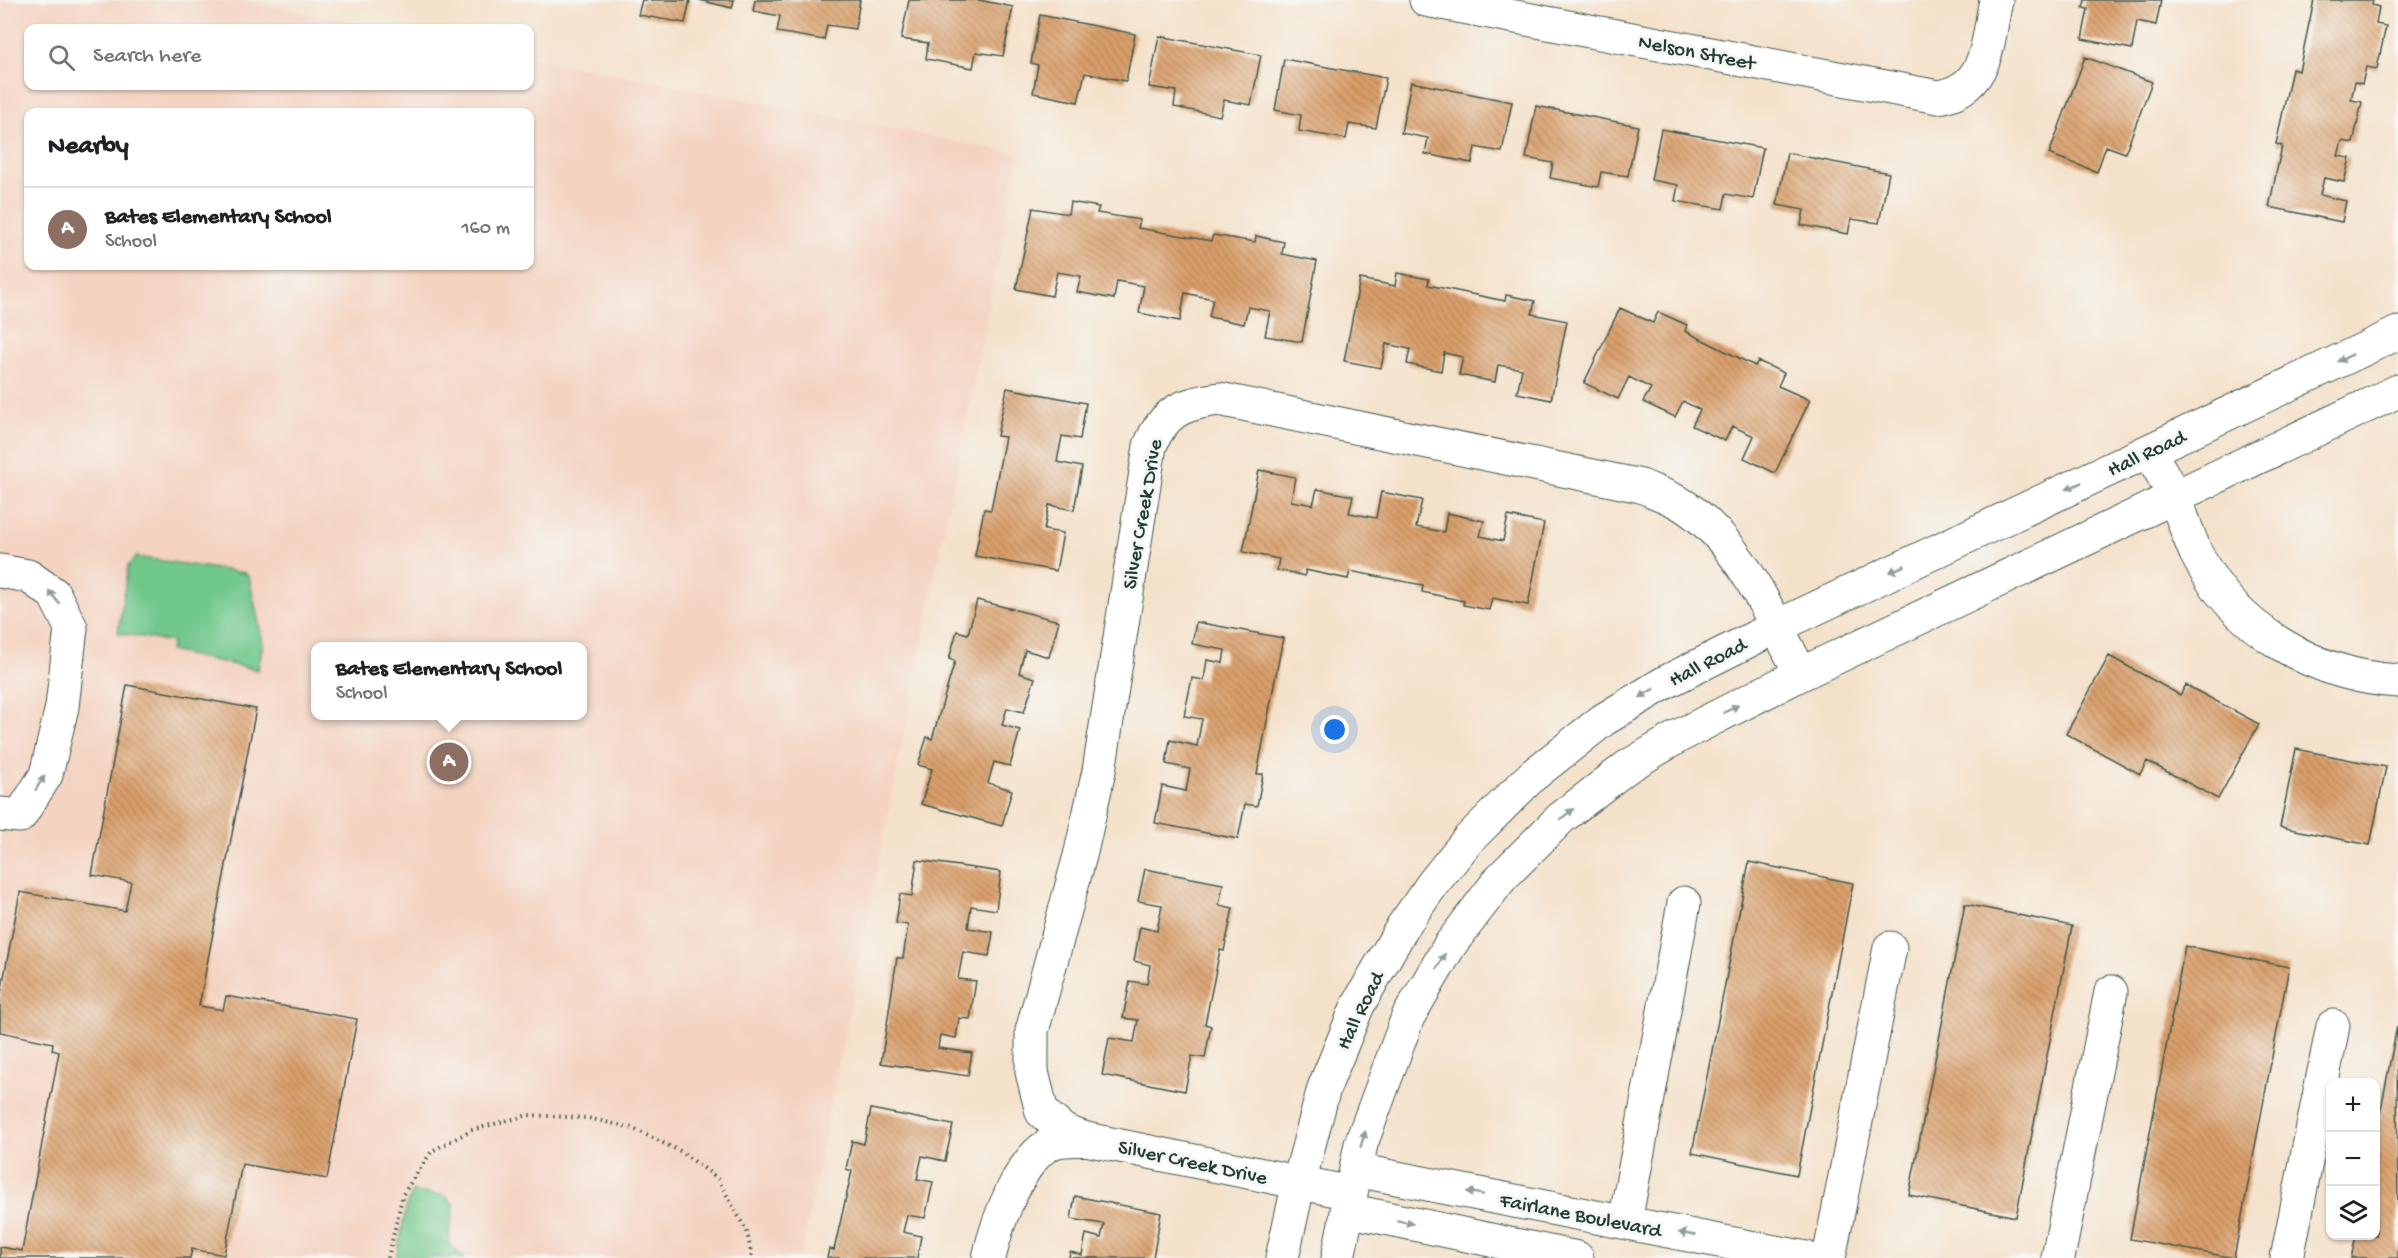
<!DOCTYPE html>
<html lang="en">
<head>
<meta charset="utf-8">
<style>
	:root { --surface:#fff; --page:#f2f2f2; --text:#202124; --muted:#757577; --line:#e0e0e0; --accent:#db2777 }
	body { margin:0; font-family:"Gochi Hand",sans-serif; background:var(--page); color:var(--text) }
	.controls { position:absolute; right:18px; bottom:18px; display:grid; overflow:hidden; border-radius:12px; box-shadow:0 2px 4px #0004 }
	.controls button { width:54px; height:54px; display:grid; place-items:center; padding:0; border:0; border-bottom:2px solid var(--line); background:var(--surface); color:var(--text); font:30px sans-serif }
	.you { position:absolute; left:1335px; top:730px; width:21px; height:21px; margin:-15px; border:4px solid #fff; border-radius:50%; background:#1a73e8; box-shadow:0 0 0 9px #1a73e833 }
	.badge { display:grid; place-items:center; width:39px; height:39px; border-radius:50%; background:var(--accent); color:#fff; font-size:20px; font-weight:700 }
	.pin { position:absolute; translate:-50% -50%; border:3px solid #fff; box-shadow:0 2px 6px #0006 }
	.popup { position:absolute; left:311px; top:642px; width:276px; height:78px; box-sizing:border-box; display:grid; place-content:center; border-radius:12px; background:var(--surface); filter:drop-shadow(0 2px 4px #0005); font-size:20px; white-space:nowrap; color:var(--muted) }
	.popup b { font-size:22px; color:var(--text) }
	.popup::after { content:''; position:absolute; left:50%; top:100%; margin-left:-12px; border:12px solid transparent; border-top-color:var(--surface) }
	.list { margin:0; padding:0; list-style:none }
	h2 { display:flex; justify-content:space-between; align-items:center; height:78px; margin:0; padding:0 24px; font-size:26px }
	h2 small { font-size:20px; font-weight:400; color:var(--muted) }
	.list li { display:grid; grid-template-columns:39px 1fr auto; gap:18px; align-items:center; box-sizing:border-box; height:84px; padding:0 24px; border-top:2px solid var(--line) }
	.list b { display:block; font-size:22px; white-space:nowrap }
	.list p { margin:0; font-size:20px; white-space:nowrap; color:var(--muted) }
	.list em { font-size:20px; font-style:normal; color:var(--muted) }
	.icon { flex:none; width:33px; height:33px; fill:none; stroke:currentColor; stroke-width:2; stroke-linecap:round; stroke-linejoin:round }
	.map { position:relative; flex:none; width:2398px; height:1258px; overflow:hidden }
	.search { position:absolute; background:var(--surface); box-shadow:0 2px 4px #0004; left:24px; top:24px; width:510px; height:66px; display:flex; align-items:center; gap:15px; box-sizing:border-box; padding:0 21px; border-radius:12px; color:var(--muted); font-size:22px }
	.panel { position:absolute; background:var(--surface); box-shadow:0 2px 4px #0004; left:24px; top:108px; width:510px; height:162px; border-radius:12px }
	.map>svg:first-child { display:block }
	.built { fill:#f4d3c1; fill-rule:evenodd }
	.green { fill:#71c88d; stroke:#488260; stroke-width:1.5 }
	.building { fill:url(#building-back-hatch) }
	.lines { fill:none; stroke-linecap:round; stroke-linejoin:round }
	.minor-casing { stroke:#3f564a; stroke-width:35 }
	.path { stroke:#3f564a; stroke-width:4; stroke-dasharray:1.5 4.5; stroke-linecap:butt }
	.minor { stroke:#fff; stroke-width:33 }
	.oneway { fill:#8f9e9a }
	.labels { text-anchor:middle; stroke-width:6; stroke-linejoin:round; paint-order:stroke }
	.street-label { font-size:21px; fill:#1f3d34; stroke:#f6f6f2 }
</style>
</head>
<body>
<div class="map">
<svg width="2398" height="1258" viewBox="0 0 2398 1258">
	<defs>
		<pattern id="building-back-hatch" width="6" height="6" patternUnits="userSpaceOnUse" patternTransform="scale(1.5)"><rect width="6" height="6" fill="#da9f6a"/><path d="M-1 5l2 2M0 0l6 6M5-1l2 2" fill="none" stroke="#b08358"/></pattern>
	</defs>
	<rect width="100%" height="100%" fill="#f6f6f2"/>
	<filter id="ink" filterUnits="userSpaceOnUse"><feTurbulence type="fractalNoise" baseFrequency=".0167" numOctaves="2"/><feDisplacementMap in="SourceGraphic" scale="12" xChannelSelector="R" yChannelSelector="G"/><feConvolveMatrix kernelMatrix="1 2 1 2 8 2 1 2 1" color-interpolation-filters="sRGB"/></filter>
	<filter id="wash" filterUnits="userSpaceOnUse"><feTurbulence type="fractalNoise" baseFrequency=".008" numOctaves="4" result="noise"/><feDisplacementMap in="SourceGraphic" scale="24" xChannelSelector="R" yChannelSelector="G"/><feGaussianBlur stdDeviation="1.35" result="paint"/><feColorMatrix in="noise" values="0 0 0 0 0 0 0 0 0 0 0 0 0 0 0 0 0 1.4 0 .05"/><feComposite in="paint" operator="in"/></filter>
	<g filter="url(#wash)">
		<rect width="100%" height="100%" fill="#f4e1ca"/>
		<!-- built -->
		<path class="built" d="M0,0H241L385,28H28V86H530V57L1019,154L800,1258H0ZM28,112H530V266H28ZM316,646H582V716H316Z"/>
		<!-- green -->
		<path class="green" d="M136,557L245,573L249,577L263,643L258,670L170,651L172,642L118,633L128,566Z
			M413,1191L445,1196L454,1205L448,1243L464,1258H396L407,1204Z"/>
		<g id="blocks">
			<!-- building -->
			<path class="building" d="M642,0H690L685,23L638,15Z
				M699,0H734L732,8Z
				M755,0H860L855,29L827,25L824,40L777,32L780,16L753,11Z
				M909,0H979L1013,7L1003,56L976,52L973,68L926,59L928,43L901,39Z
				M2085,0H2161L2156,25L2137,21L2132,49L2082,39L2088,9L2083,8Z
				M2314,0H2373L2372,5L2379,7L2376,24L2386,26L2377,69L2366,67L2362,84L2355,82L2351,100L2362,102L2353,143L2342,141L2338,156L2350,158L2344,182L2324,178L2320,195L2346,201L2342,222L2269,207L2282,146L2276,144L2292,69L2299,71Z
				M1040,15L1135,34L1126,81L1085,73L1078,102L1033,93L1038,65L1031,63Z
				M1159,36L1261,55L1251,105L1224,100L1220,116L1174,107L1176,91L1149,87Z
				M2085,57L2152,82L2125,153L2106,146L2097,172L2049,154Z
				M1284,59L1386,78L1376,128L1349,124L1346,139L1299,131L1301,115L1275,110Z
				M1411,82L1512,102L1502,152L1475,147L1472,163L1425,154L1428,138L1401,133Z
				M1536,106L1638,126L1628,176L1601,172L1598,187L1550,178L1553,163L1526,158Z
				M1661,129L1763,148L1753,199L1726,194L1723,209L1675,201L1678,185L1651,180Z
				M1787,153L1889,173L1879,223L1851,219L1848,234L1801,225L1804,210L1777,205Z
				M1070,202L1099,207L1097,213L1140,220L1138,228L1211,241L1213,235L1255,242L1256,236L1284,242L1282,254L1317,261L1302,342L1265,336L1270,311L1248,307L1244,324L1209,317L1213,299L1185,293L1180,321L1139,313L1144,286L1117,281L1114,299L1077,292L1081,276L1057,272L1052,296L1016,289L1033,208L1068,214Z
				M1397,273L1429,279L1428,285L1505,301L1506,295L1535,301L1532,314L1567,321L1551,400L1517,393L1522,369L1498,365L1495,382L1459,375L1463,357L1444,353L1441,371L1407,364L1410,349L1386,344L1381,368L1344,361L1360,279L1395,286Z
				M1620,308L1653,323L1658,312L1687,325L1685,331L1755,366L1758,361L1784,373L1778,386L1810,400L1775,473L1744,458L1754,436L1732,426L1725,441L1692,426L1700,410L1683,401L1675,417L1643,402L1651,388L1629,377L1618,399L1584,383Z
				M1007,388L1086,403L1080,439L1062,436L1057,462L1082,467L1074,510L1049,505L1044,530L1063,533L1056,571L975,556L984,509L991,510L1005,437L997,436Z
				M1259,470L1295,477L1291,501L1313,505L1317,489L1353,496L1349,513L1376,518L1381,492L1422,500L1416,527L1444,532L1447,513L1484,521L1480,536L1503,541L1508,516L1544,523L1528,605L1492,598L1489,610L1463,605L1464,601L1422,592L1423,585L1350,571L1348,579L1305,570V576L1277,570L1279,559L1243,552Z
				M977,600L1059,621L1049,657L1025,650L1019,673L1035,678L1024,712L1007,708L1002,725L1020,730L1010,766L994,762L988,783L1012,790L1002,826L921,804L932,769L918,765L927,737L932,739L955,661L949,659L957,631L968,634Z
				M1196,622L1283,638L1257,774H1263L1257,806L1245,804L1238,839L1155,823L1162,786L1186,791L1190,769L1166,764L1170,740L1197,746L1202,719L1184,716L1192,678L1204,680L1207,660L1223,663L1225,650L1192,644Z
				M2109,656L2180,695L2186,685L2259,724L2218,799L2147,761L2140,774L2066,734Z
				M127,685L256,709L199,1006L223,1010L226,996L357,1019L327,1179L242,1164L224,1255L192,1249L190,1258H0V1247L22,1251L59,1052L52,1050L53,1043L0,1032V998L20,892L125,911L131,882L92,875Z
				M2296,749L2386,767L2370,845L2280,827Z
				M917,860L1001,872L996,910L971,906L968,928L993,932L989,956L963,952L958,979L976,981L970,1019L959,1018L956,1038L940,1035L938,1048L972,1053L968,1076L881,1063L897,958H903L908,925L896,923L900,894L912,896Z
				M1749,862L1853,883L1797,1175L1692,1153Z
				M1145,869L1223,884L1219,905L1233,908L1224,951L1220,950L1205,1024L1211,1026L1205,1058L1192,1056L1185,1091L1102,1075L1109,1038L1134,1042L1138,1020L1123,1018L1130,981L1147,984L1150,965L1134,961L1140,927L1157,931L1162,905L1138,901Z
				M1965,904L2072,926L2016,1217L1909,1195Z
				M2185,946L2289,967L2234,1258L2130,1239Z
				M2397,1026L2398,1258H2351L2356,1236H2376V1135Z
				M871,1109L953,1125L945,1161L922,1156L917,1179L933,1182L925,1218L907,1215L903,1232L921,1236L917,1258H827L829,1249L834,1250L852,1171L846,1169L852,1141L864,1144Z
				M1075,1196L1161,1213L1153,1258H1069L1070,1252L1082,1255L1086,1234L1101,1238L1104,1224L1071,1219Z"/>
		</g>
	</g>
	<g filter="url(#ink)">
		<use href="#blocks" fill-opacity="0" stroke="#3f564a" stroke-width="1.5"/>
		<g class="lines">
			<defs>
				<path id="minor" d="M1426,0L1938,97C1989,89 1987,42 1996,0
					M2149,451C2158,467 2168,482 2175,499C2183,517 2188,537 2197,555C2235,630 2316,676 2398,681
					M0,571L28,576L54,594L71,628L62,707L46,775L20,816L0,814
					M1356,1170L1806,1258
					M1351,1193L1086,1139L1064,1131L1042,1112L1032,1072V1031L1081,852L1099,771L1150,446C1164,410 1184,404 1219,399L1641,486C1655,492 1670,497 1683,505C1742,543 1769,614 1801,674
					M1347,1210L1577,1258
					M1625,1222L1684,903
					M989,1258C996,1225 1022,1149 1058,1141C1067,1139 1077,1140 1086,1139
					M1282,1258L1299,1182L1324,1088L1358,1005L1403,926L1434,882L1468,840L1532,776L1603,720L1664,683L1776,627L2398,333
					M1338,1258L1361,1144L1408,1017L1450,945L1501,878L1561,818L1627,767L1679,736L1801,674L2398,391
					M1829,1258L1890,948
					M2058,1258L2111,992
					M2287,1258L2333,1026"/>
			</defs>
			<!-- minor casing -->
			<use href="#minor" class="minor-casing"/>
			<!-- path -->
			<path class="path" d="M388,1258L403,1194L432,1151L472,1130L528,1115L588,1118L632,1128L682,1152L718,1179L747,1232L752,1258"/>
			<!-- minor -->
			<use href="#minor" class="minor"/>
		</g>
		<!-- one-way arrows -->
		<defs><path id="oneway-solid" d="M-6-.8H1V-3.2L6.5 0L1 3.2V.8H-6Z" transform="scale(1.5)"/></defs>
		<g class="oneway">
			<use href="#oneway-solid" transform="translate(2345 358) rotate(155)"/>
			<use href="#oneway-solid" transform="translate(2074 486) rotate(155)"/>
			<use href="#oneway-solid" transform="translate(1897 569) rotate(155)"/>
			<use href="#oneway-solid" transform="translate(54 597) rotate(-128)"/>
			<use href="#oneway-solid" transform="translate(1647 693) rotate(148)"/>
			<use href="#oneway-solid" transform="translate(1731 709) rotate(-27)"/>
			<use href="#oneway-solid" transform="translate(40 783) rotate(-58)"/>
			<use href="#oneway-solid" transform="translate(1567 814) rotate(-38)"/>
			<use href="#oneway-solid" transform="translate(1441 961) rotate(-60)"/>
			<use href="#oneway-solid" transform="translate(1363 1139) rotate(-73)"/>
			<use href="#oneway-solid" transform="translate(1475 1193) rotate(-169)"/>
			<use href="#oneway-solid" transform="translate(1405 1222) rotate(12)"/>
			<use href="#oneway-solid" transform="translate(1687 1234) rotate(-169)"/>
		</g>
	</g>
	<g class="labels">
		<!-- street labels -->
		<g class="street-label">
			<text transform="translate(1697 51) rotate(11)" y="7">Nelson Street</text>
			<text transform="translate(2146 452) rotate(-25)" y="7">Hall Road</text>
			<text transform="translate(1141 514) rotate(-80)" y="7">Silver Creek Drive</text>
			<text transform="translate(1707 661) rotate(-27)" y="7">Hall Road</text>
			<text transform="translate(1359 1010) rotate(-64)" y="7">Hall Road</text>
			<text transform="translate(1193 1161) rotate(12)" y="7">Silver Creek Drive</text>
			<text transform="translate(1581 1214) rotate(11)" y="7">Fairlane Boulevard</text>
		</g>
	</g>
</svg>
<div class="controls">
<button>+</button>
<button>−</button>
<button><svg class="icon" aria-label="layers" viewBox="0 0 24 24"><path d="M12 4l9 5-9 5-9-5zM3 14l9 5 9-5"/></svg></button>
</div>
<div class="you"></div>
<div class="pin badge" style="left:449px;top:762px;background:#8d6e63">A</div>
<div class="popup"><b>Bates Elementary School</b>School</div>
<div class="search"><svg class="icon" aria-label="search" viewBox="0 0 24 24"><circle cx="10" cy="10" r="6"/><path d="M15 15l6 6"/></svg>Search here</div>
<section class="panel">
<h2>Nearby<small></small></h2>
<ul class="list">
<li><span class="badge" style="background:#8d6e63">A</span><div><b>Bates Elementary School</b><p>School</p></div><em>160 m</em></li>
</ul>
</section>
</div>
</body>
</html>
